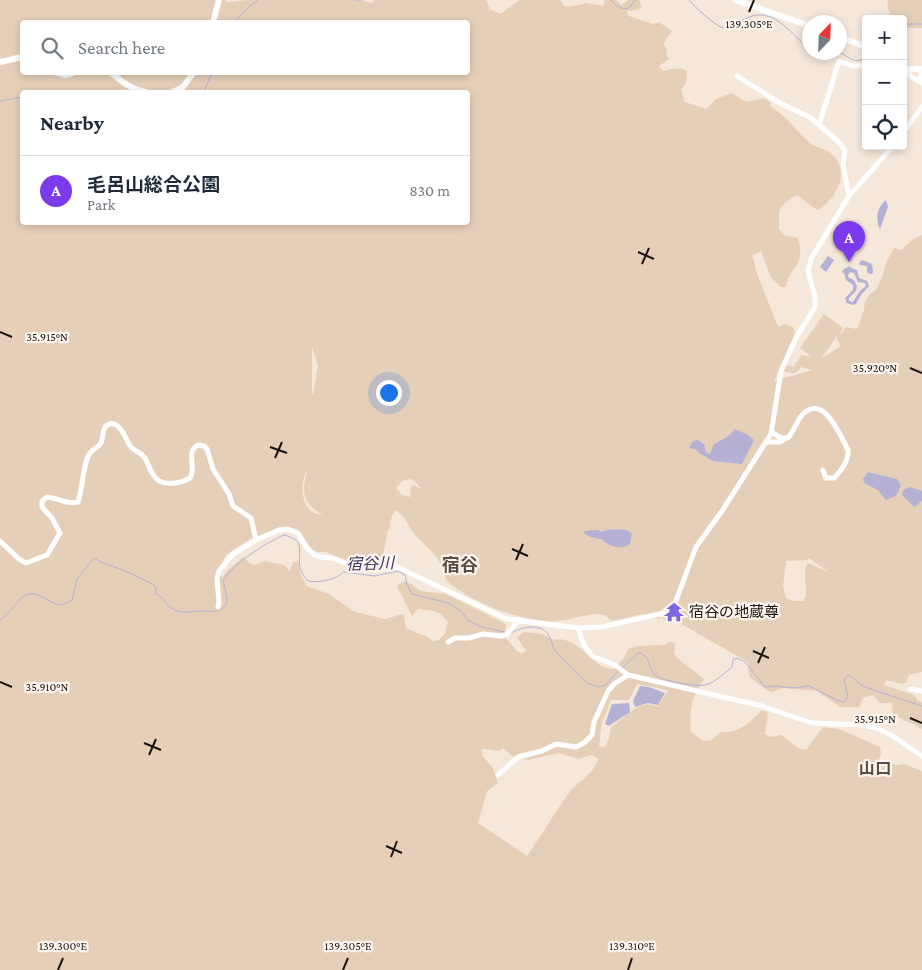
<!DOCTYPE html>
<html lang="en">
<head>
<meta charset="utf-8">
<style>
	:root { --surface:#fff; --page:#f2f2f3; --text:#1f2937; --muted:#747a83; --line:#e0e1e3; --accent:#7c3aed }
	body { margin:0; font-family:"Crimson Pro","Noto Sans JP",serif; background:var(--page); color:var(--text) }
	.controls { position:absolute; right:15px; top:15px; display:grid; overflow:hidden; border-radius:5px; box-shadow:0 2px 8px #0003 }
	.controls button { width:45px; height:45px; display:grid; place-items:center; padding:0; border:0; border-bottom:1px solid var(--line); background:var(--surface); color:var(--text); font:25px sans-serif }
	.compass { position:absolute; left:802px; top:15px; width:45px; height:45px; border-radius:50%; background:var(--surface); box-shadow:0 2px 8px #0003; rotate:23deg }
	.you { position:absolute; left:388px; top:392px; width:18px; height:18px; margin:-12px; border:4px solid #fff; border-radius:50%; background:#1a73e8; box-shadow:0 0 0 8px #1a73e833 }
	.badge { display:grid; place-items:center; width:32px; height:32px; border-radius:50%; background:var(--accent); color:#fff; font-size:16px; font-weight:700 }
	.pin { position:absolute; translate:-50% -41px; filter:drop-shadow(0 1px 2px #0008) }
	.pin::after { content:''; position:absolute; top:26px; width:18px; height:15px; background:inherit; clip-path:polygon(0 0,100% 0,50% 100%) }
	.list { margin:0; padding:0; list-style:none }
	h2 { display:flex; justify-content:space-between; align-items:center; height:65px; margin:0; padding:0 20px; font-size:21px }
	h2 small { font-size:16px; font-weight:400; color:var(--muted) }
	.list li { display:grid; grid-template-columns:32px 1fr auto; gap:15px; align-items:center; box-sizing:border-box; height:70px; padding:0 20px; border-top:1px solid var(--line) }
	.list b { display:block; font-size:19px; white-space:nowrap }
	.list p { margin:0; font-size:16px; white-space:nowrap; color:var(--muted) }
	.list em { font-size:16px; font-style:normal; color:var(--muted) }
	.icon { flex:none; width:28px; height:28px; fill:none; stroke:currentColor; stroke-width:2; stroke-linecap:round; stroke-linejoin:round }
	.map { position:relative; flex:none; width:922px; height:970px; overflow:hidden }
	.search { position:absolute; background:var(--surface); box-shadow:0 2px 8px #0003; left:20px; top:20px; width:450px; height:55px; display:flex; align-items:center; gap:12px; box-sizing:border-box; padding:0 18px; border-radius:5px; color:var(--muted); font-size:19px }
	.panel { position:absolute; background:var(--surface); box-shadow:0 2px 8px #0003; left:20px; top:90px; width:450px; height:135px; border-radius:5px }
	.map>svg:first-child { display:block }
	.green { fill:#e6cfb9; fill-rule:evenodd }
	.water { fill:#b4b1d4; fill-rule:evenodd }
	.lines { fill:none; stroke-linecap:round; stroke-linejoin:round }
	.stream { stroke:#b4b1d4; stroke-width:1 }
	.minor { stroke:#fff; stroke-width:5 }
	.major { stroke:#fff; stroke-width:6 }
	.ticks { fill:none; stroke:#191510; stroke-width:2 }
	.labels { text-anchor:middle; stroke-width:4.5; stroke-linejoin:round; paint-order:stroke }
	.poi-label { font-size:15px; fill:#191510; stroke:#fef5ee; text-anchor:start }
	.water-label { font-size:16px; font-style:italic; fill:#383260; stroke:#fef5ee }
	.neighbourhood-label { font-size:16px; font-weight:bold; fill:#594e43; stroke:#fef5ee }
	.quarter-label { font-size:18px; font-weight:bold; fill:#594e43; stroke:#fef5ee }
	.ticks-label { font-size:12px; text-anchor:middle; fill:#191510; stroke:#fef5ee; stroke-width:4.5; stroke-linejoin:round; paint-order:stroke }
</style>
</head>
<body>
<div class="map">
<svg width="922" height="970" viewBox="0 0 922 970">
	<rect width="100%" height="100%" fill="#f5e7da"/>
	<!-- green -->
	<path class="green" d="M0,0H225L227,2L247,0H359L371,3L375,0H486L490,9L501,14L519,0H560L565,7L580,5L585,3L604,6V0H616L621,5L628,0H639L642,7L636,10L626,11L629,16L653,24L659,22L672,31L663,44L667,49L666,54L669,59L659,66L663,71C672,70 679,65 687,72L686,83L681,90L685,102L706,109L716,99L731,93L737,96L746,102L764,98L770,102L771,107C786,116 796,130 809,142C814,147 823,148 829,152C852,169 838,197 818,210C811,207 804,200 797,195C775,209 780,206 779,230L786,236L798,238C806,268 791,262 786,287H781L771,278L761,251L752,256L755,264V268L778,327L785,324L793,327L795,334L774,381L812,370L801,367C796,375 792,374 784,371L786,365L794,367L801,355L812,357L800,348L824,314L843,328L839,334L842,333L846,327L857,329L864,310L865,301L870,294L876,290L883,274L886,263L894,248L901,250L912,240L922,235V672L909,675L906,683L902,684L886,680L884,685L914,695L918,701L922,702V729C913,722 902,721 893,714L892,703H880L873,695L863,698L859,707H840L817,691L783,688L771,692L766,690L749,676L748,662L674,620L655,618L643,614L613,621L609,619L606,615C587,612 574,620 556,621C524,623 469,602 446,580C443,559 429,549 415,535C410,529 408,523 404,518C402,515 398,512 395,510L390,522L391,528L388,530L382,560L378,563L355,564L326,552H317L311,548L298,530L285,526L250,539L227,554L215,574L223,577L228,570L243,557L251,564L256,565L264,561L284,565L290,571L293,562L298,561L301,576L307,586L329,594L355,612L385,619L403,614L405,619V626C413,634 423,632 433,641L439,640L445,633L448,622C439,609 432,611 418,609L412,616L397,586L404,581L412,584L420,591L446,594L506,624L504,636L518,652L522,653L526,651L517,637L524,632L543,634L553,640C579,634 593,671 614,669L624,658L628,649L637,646L665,645L669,641L675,644L674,653L677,658L704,679C691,698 689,710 691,732L700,738L703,741L712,740L721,732C739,734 750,722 762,710L768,713L765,734L770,737L781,735L800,749L806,750L823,727L839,729L880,747L881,753L879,760L896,765L904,764L922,771V970H0ZM22,22H468V72H22ZM22,92H468V222H22ZM837,336V340L840,344L839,347L821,359ZM312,347L318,366L313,394L312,393ZM308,469C301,492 302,503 323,515C301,515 298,484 308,469ZM409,479L415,481L421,489L413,485L410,488L411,497L402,495L396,488L402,481ZM809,558L830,573L853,583L808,563L805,568L806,596L803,601H792L786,598L783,587L786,561L807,560ZM637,684L659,688L668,691L657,707C640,697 624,719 611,727L609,738L605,747L599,746L602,723L611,700H629ZM503,748L512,756L527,760L559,753L579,759L592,755L598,759C593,776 578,781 568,794C554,814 541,836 527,856L478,823L487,791L498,783L494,770L482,755V749L499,751Z
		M888,0H922V28H903V19H888L891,15L887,6Z"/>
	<!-- water -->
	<path class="water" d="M886,200L888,207L880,229C875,219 877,207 886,200Z
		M828,256L834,260L826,272L820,267Z
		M862,260L872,264L873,272L872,274L867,273V266L860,265L859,263Z
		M850,266L851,268L857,270L859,278L867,281L869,286L861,295L856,304L853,305L847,303L845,298L853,290V285L846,280L844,273L842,272L844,269ZM851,272L854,273L858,282L865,283L866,286L860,291L853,302L849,301V298L856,291L857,286L854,280L848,277L849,273Z
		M735,429L748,435L754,440L742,464L713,461L699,453L697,450L689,448L693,441L698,440L704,444L706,452L710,454L714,444L727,437Z
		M868,472L897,479L901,486L896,496L886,500L878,490L864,483L863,479Z
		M911,487L922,491V501L914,507L902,495L903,490Z
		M621,529L629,531L632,534L630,544C622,550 608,547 602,539C597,539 586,537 583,531L598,530L601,532L607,530Z
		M640,686L649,687L665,693L658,705L648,703L635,707L633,701Z
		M629,703L630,712L609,726L605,724L612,704Z"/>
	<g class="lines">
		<!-- stream -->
		<path class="stream" d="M355,0H362
			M611,0C615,6 622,10 629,8L635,0
			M689,0C696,8 716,27 726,29C734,26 740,21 747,18C771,6 790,32 806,46L810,48
			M234,22L250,6L258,0
			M903,24H922
			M840,52C849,58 855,64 866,58
			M204,92L212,72
			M0,101L22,97
			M0,620C10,614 19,596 29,594C46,591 53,614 72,600L77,579L94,558L101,562L123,570L153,584L156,588V594C166,599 164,603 170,607C180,615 190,611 201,611C210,610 220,615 226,604C229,598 224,587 223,581C233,563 266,543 284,535C307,541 297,550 300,567C301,572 304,577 308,581C318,583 337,580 343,572L375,576L398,571L405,575L407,584L412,594L448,603L461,611L469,621L482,627L505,632
			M511,633C521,627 540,623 548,634C552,639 552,647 556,652C566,662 576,673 587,683L599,687L606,685L619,670
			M622,668L638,653C652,655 647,669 656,676C662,680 672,681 679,683C709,688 709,686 732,667L733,660L737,658L745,662L765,687L776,686L792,688L809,686L837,700L844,702L848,697L844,680L847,676H850L863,686L879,692L922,706"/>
		<!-- minor -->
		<path class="minor" d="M908,69L910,76L922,83
			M921,69V83
			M737,76L780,103L811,118L840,143L845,151L843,165L849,196
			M819,125L839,61L852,66L866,65
			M903,133L922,107
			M771,432L781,438H788C794,431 797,420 803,414C824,393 841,437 848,450C849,460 841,471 834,478H826L823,470
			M766,442H780L785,439
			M0,541L19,559L26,563L47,555L60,533L52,518L42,507V501L47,497C58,498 67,505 78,502C83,489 83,457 92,451C95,448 99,447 101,443C104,437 101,426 110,424C121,421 126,442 132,448C136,451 141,453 144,457C148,462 149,469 153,474C160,488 179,484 190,478C197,466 185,452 198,445L204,446L207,449L213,469L229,494L233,506L251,518L256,540
			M218,607L219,603L217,578L219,571L233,554L256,540L279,530L288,529L298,533L307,548L313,554L320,557L332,558L353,566L397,567L507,619L578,628L602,627L668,612L674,606L696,547L722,511L771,434L781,371L796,338L815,307V297L808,271L811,259L849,196L893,146
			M578,628L584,645L592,656L615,665L628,675L762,706L812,723L864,725L877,728L891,735L922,756
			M448,642L455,638H469L483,634L502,636L506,635L519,620
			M910,689L922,691
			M498,775L518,757L542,751L556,744L576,747L584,743L592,735L594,722L608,691L614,684L628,675"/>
		<!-- major -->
		<path class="major" d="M735,0L810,26
			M213,22L219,0
			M840,37L866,47
			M0,62L22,57
			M903,69H922
			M54,72L66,75L76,72
			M110,72C121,81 132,90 146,92
			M173,92L183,87L194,72"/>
	</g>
	<!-- ticks -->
	<path class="ticks" d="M749,12L754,0M638,252L654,259M642,264L649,248M0,332L12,337M910,368L922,373M270,447L287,453M275,458L282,442M512,549L528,556M516,560L523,544M753,651L769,658M758,663L765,647M0,682L12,687M910,718L922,723M144,743L161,750M149,755L156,739M386,846L402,853M391,857L397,841M58,970L63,958M343,970L348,958M628,970L632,958"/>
	<!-- icons -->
	<defs>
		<symbol id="temple-bare" viewBox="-9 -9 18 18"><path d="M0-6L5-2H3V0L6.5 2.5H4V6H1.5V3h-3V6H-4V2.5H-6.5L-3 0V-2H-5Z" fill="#7e67e2" stroke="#fef5ee" stroke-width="2.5" paint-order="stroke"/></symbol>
	</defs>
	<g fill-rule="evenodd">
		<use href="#temple-bare" x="660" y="598" width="28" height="28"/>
	</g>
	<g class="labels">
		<!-- poi labels -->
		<g class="poi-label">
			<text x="689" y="617">宿谷の地蔵尊</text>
		</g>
		<!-- water labels -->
		<g class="water-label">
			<text transform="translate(370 563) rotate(-2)" y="6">宿谷川</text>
		</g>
		<!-- neighbourhood labels -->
		<g class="neighbourhood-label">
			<text x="875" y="774">山口</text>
		</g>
		<!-- quarter labels -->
		<g class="quarter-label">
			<text x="460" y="571">宿谷</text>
		</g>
	</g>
	<g class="ticks-label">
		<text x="749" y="28">139.305°E</text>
		<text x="47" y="341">35.915°N</text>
		<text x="875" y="372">35.920°N</text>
		<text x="47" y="691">35.910°N</text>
		<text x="875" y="723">35.915°N</text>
		<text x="63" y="950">139.300°E</text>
		<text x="348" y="950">139.305°E</text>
		<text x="632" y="950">139.310°E</text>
	</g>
</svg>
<div class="controls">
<button>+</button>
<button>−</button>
<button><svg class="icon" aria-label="locate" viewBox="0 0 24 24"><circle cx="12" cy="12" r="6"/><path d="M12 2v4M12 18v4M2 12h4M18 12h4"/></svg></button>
</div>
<svg class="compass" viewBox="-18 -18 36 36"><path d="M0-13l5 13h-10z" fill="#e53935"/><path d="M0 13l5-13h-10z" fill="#747a83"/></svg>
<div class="you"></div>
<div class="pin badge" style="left:849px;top:262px">A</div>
<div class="search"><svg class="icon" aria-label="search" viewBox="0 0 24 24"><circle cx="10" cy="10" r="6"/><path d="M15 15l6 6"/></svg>Search here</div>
<section class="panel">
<h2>Nearby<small></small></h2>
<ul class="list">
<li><span class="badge">A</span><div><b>毛呂山総合公園</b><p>Park</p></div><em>830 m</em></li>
</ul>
</section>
</div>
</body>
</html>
